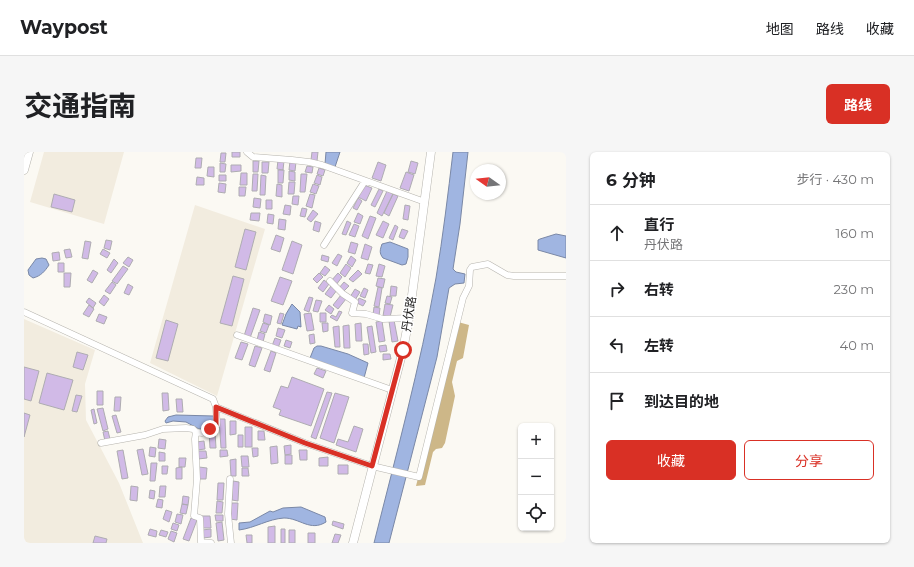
<!DOCTYPE html>
<html lang="zh">
<head>
<meta charset="utf-8">
<style>
	:root { --surface:#fff; --page:#f6f6f6; --text:#202124; --muted:#757577; --line:#e0e0e0; --accent:#d93025 }
	body { margin:0; font-family:Montserrat,"Noto Sans SC",sans-serif; background:var(--page); color:var(--text) }
	.controls { position:absolute; right:12px; bottom:12px; display:grid; overflow:hidden; border-radius:6px; box-shadow:0 1px 3px #0004 }
	.controls button { width:36px; height:36px; display:grid; place-items:center; padding:0; border:0; border-bottom:1px solid var(--line); background:var(--surface); color:var(--text); font:20px sans-serif }
	.compass { position:absolute; left:446px; top:12px; width:36px; height:36px; border-radius:50%; background:var(--surface); box-shadow:0 1px 3px #0004; rotate:285deg }
	.stop { position:absolute; width:12px; height:12px; margin:-9px; border:3px solid #d93025; border-radius:50%; background:#fff }
	.stop.end { background:#d93025; border-color:#fff; box-shadow:0 1px 4px #0008 }
	.list { margin:0; padding:0; list-style:none }
	h2 { display:flex; justify-content:space-between; align-items:center; height:52px; margin:0; padding:0 16px; font-size:17px }
	h2 small { font-size:13px; font-weight:400; color:var(--muted) }
	.list li { display:grid; grid-template-columns:26px 1fr auto; gap:12px; align-items:center; box-sizing:border-box; height:56px; padding:0 16px; border-top:1px solid var(--line) }
	.list b { display:block; font-size:15px; white-space:nowrap }
	.list p { margin:0; font-size:13px; white-space:nowrap; color:var(--muted) }
	.list em { font-size:13px; font-style:normal; color:var(--muted) }
	.actions { display:flex; gap:8px; padding:12px 16px }
	.actions a { flex:1; padding:9px 0; border:1px solid var(--accent); border-radius:6px; text-align:center; font-size:14px; color:var(--accent) }
	.actions .main { background:var(--accent); color:#fff }
	.icon { flex:none; width:22px; height:22px; fill:none; stroke:currentColor; stroke-width:2; stroke-linecap:round; stroke-linejoin:round }
	.map { position:relative; flex:none; width:542px; height:391px; overflow:hidden; border-radius:6px }
	header { display:flex; align-items:center; gap:24px; box-sizing:border-box; height:56px; padding:0 20px; background:var(--surface); border-bottom:1px solid var(--line) }
	header strong { font-size:19px }
	nav { display:flex; gap:22px; margin-inline-start:auto; font-size:14px }
	.intro { display:flex; align-items:center; justify-content:space-between; box-sizing:border-box; height:96px; padding:0 24px }
	h1 { margin:0; font-size:28px }
	.button { padding:10px 18px; border-radius:6px; background:var(--accent); color:#fff; font-size:14px; font-weight:700 }
	main { display:flex; gap:24px; padding:0 24px }
	aside { flex:1; background:var(--surface); border-radius:6px; box-shadow:0 1px 3px #0004 }
	.map>svg:first-child { display:block }
	.built { fill:#f2ecdf }
	.forest { fill:#cdb788 }
	.water { fill:#a0b5e1; stroke:#7a88a6 }
	.building { fill:#d1bae7; stroke:#aeacb1 }
	.lines { fill:none; stroke-linecap:round; stroke-linejoin:round }
	.street-casing { stroke:#b6b4ae; stroke-width:7 }
	.secondary-casing { stroke:#b6b4ae; stroke-width:9 }
	.street { stroke:#fff; stroke-width:6 }
	.secondary { stroke:#fff; stroke-width:8 }
	.route { stroke:#d93025; stroke-width:5 }
	.labels { text-anchor:middle; stroke-width:3; stroke-linejoin:round; paint-order:stroke }
	.street-label { font-size:12px; fill:#201f1e; stroke:#fff }
</style>
</head>
<body>
<header>
<strong>Waypost</strong>
<nav><a>地图</a><a>路线</a><a>收藏</a></nav>
</header>
<div class="intro"><h1>交通指南</h1><a class="button">路线</a></div>
<main>
<div class="map">
<svg width="542" height="391" viewBox="0 0 542 391">
	<rect width="100%" height="100%" fill="#fbf9f3"/>
	<!-- built -->
	<path class="built" d="M20,0H100L80,72L6,50Z
		M171,53L241,77L193,244L126,211Z
		M0,167L71,198L61,232L62,268L95,331L119,391H0Z"/>
	<!-- forest -->
	<path class="forest" d="M434,170L445,173L439,206L433,209L428,230L431,244L421,291L418,296L412,297L409,300L401,333L392,334Z"/>
	<!-- water -->
	<path class="water" d="M302,0H316L311,15L301,12Z
		M429,0H444L436,72L429,117L432,120L441,122L440,131L431,132L425,136L413,205L365,391H350C372,303 396,215 412,126C419,84 424,42 429,0Z
		M532,82L542,84V106L514,98V88L516,87Z
		M366,90L384,97V105L382,112L378,113L359,106C355,101 356,98 358,92Z
		M18,106L22,107L25,113C21,119 17,124 9,126L5,123L4,118L12,107Z
		M268,152L276,160L277,175L274,174L273,177L258,173L262,162Z
		M293,194H297L324,202L344,211L340,226L288,208L286,206L290,196Z
		M152,263L190,264V271L180,277H175L162,270L149,269L142,271L141,269L144,265Z
		M277,355L301,365L302,370C286,380 276,366 260,366C244,367 231,376 215,378V371L226,370L246,359L249,360L259,356Z"/>
	<!-- building -->
	<path class="building" d="M208,0H216V5H208Z
		M288,0H294L293,9L287,8Z
		M197,1H202L201,10H196Z
		M172,6H178L177,16H171Z
		M254,8L260,9L259,18L253,17Z
		M229,9H235L234,20H229Z
		M266,9L272,10L271,19L265,18Z
		M387,9L394,11L391,22L384,20Z
		M238,10H245L244,21H238Z
		M354,10L362,13L357,29L348,26Z
		M196,11L202,12L201,20H196Z
		M207,13H217V19L207,20Z
		M283,14L289,15L288,21L281,20Z
		M184,15H190V25L183,24Z
		M295,16L301,18L299,24L293,22Z
		M254,18H260L259,31H254Z
		M265,19L271,20V29L265,28Z
		M382,20L390,23L385,39L376,36Z
		M217,21H223V33H216Z
		M229,22H234L233,39H228Z
		M277,22H283L281,40H276Z
		M195,23H202V29H195Z
		M237,23L242,24L241,43H236Z
		M293,23L298,25L296,33L290,31Z
		M173,25L180,26V33H172Z
		M265,30H271L270,42H264Z
		M195,31L202,32L201,41L194,40Z
		M253,32L258,33V45L252,44Z
		M289,32L295,34L292,42L286,40Z
		M340,33L348,36L342,49L334,45Z
		M215,35H222L221,44H215Z
		M355,37L359,39L351,55L347,53Z
		M363,39L369,42L358,64L353,61Z
		M30,42L51,48L48,60L27,55Z
		M286,42L291,43L288,56L282,54Z
		M369,42L374,44L365,64L360,61Z
		M269,44H275L274,53L268,52Z
		M230,46L237,47L236,56L229,55Z
		M334,46L338,49L333,58L329,56Z
		M242,48H248V57H242Z
		M261,53L267,54L266,63L259,62Z
		M381,53L386,54L384,68L379,67Z
		M278,56L283,57L281,65L276,64Z
		M289,58L294,62L287,70L283,67Z
		M227,61H236L235,69L226,68Z
		M334,61L339,64L336,72L330,70Z
		M244,62L250,63L249,72L243,71Z
		M346,64L352,66L344,87L338,84Z
		M255,67L262,68L261,78L254,77Z
		M291,69L297,71L295,80L289,78Z
		M323,69L327,71L322,83L318,82Z
		M359,69L365,72L359,86L352,83Z
		M330,72L335,74L331,85L325,83Z
		M371,73L374,75L369,88L365,86Z
		M221,77L232,80L222,118L211,115Z
		M378,77L384,79L380,87L375,85Z
		M252,83L260,86L256,100L247,97Z
		M82,88L88,89L86,98L80,96Z
		M61,89L67,90L64,107L58,106Z
		M268,89L278,93L269,122L258,118Z
		M327,90L334,92L331,102L324,100Z
		M341,92L348,95L344,108L337,106Z
		M46,97L48,105L42,106L40,98Z
		M79,97L86,101L83,106L76,102Z
		M35,100L36,108L29,109L28,101Z
		M314,102L318,104L313,114L308,111Z
		M298,103L305,105L304,110L297,108Z
		M327,104L332,108L328,115L323,111Z
		M104,105L109,108L105,115L99,111Z
		M90,107L94,111L87,121L83,118Z
		M34,111H40V120H34Z
		M322,112L327,116L321,125L316,121Z
		M344,112L349,113L346,122L341,121Z
		M355,112L361,114L358,125L352,124Z
		M99,114L104,117L93,132L88,129Z
		M301,114L306,118L301,124L296,121Z
		M69,118L74,121L68,131L63,128Z
		M334,118L338,122L329,130L325,127Z
		M40,121H47L46,135H40Z
		M295,121L299,125L293,131L289,127Z
		M314,121L318,125L312,133L307,129Z
		M209,124L220,127L208,174L196,171Z
		M256,125L268,129L259,153L247,149Z
		M354,126L361,127L359,136L352,134Z
		M300,128L305,132L299,140L294,136Z
		M88,130L92,133L86,142L81,139Z
		M320,130L325,134L319,140L315,136Z
		M104,132L109,135L105,143L100,141Z
		M307,134L313,138L307,146L301,142Z
		M367,134L373,135L372,144H366Z
		M354,135L358,136L355,155L350,154Z
		M340,136L344,138L341,146L336,144Z
		M331,137L336,140L331,148L326,145Z
		M80,143L85,147L80,154L75,150Z
		M317,143L322,147L314,157L309,153Z
		M363,144L368,145L366,152L361,151Z
		M285,145L289,146L285,160L280,158Z
		M65,146L72,151L69,156L62,150Z
		M335,146L342,149L339,154L333,151Z
		M292,148L298,149L294,160L289,159Z
		M361,152L369,153L366,165L359,164Z
		M65,153L70,157L65,165L59,162Z
		M305,153L310,157L307,162L301,158Z
		M350,155L356,156L355,164L349,163Z
		M229,156L236,158L226,186L220,184Z
		M315,159L318,160L313,169L306,165L308,163L312,165Z
		M256,161L260,162L257,172L253,171Z
		M287,161L290,178L283,179L280,162Z
		M296,161H302V170H296Z
		M75,162L83,165L80,172L72,169Z
		M241,162L248,164L246,173L239,170Z
		M142,168L154,172L144,209L132,206Z
		M370,168L374,189L368,190L365,169Z
		M358,169L361,189L355,190L352,170Z
		M239,171L245,173L242,181L236,179Z
		M298,171H304V179L299,180Z
		M337,171L338,189H332L331,172Z
		M325,173L326,196H320L319,174Z
		M315,174L316,195H311L309,175Z
		M348,174L352,200L347,201L343,175Z
		M254,176L261,178L258,186L252,184Z
		M235,180L241,182L239,190L233,188Z
		M290,182L291,191L286,192L285,183Z
		M251,186L257,188L254,196L248,194Z
		M262,188L268,190L266,196L260,194Z
		M217,190L224,192L218,208L211,206Z
		M339,192H344L345,202L340,203Z
		M362,193L363,199L356,200L355,194Z
		M231,194L238,196L231,215L225,213Z
		M247,199L252,201L246,220L240,218Z
		M53,200L64,203L59,218L49,215Z
		M359,202H366L367,207L359,208Z
		M0,215L15,219L7,249L0,247Z
		M293,216L302,219L299,226L290,222Z
		M23,221L49,228L40,258L15,251Z
		M268,225L300,237L287,274L255,263L257,258L249,255L257,234L264,236Z
		M73,239H79V253H73Z
		M303,240L308,241L292,287L287,285Z
		M138,241H144L145,258L139,259Z
		M311,241L325,245L310,291L296,286Z
		M52,243L58,244L53,260L48,259Z
		M91,245H97L96,259H90Z
		M152,247H158L159,260H153Z
		M79,256L84,277L79,279L73,257Z
		M70,257L73,271L70,272L67,258Z
		M0,261L6,263L0,285Z
		M92,263L97,280L93,281L88,264Z
		M195,267H201L202,296H197Z
		M206,269H212V282L206,283Z
		M330,274L339,277L332,300L312,293L314,287L324,290Z
		M221,275H228V295H221Z
		M84,279L86,287L81,289L79,280Z
		M234,279H240L241,288H234Z
		M185,280H191L192,296H186Z
		M214,283H219V295H214Z
		M135,287L142,288L141,297L134,296Z
		M180,289L181,297L173,298L172,290Z
		M267,293V302L261,303L260,294Z
		M253,294L254,311L247,312L246,295Z
		M126,295L132,296L131,305L125,304Z
		M228,296H234V304L229,305Z
		M119,297L124,322L118,323L113,298Z
		M99,298L104,326L98,327L93,299Z
		M196,298H203L204,304L196,305Z
		M275,298H283V308H276Z
		M173,299H182L183,306L174,307Z
		M135,300L141,301V309H135Z
		M261,303H268V312H261Z
		M217,304H224L225,315H218Z
		M304,305V314H295V306Z
		M155,306H162L161,315H155Z
		M212,307V324H207L206,308Z
		M127,311H133L131,329H126Z
		M314,313H324V322H314Z
		M138,314H144L143,322H138Z
		M158,315V327H152V316Z
		M175,315L183,316L182,327H175Z
		M218,316H224L225,324H218Z
		M209,329L215,330L214,349L208,348Z
		M194,331H200L199,348H193Z
		M107,334L114,335L113,349L106,348Z
		M136,334H142L141,345H135Z
		M126,338L131,339L130,347L125,346Z
		M159,344L165,345L164,353L158,352Z
		M134,347L139,348L138,356L132,355Z
		M193,349L199,350L198,361H192Z
		M208,351H214L213,368L206,367Z
		M158,352L164,353L162,362L156,361Z
		M142,358L148,360L145,370L139,367Z
		M153,362L159,363L157,372L151,370Z
		M191,363H199V369H192Z
		M177,364H186L187,376H178Z
		M167,366L173,368L165,389L159,387Z
		M309,369L320,372L319,377L308,373Z
		M198,370L200,388L194,389L192,371Z
		M149,371L155,373L153,379L147,377Z
		M251,374V391H244V375Z
		M126,377L133,379L132,385L124,383Z
		M187,377V385L179,386L178,378Z
		M257,377H261V391H257Z
		M137,378L144,380L142,385L135,383Z
		M265,378H271V391H265Z
		M147,379L153,381L150,390L144,387Z
		M284,381H291V391H284Z
		M311,382L317,383L314,391H308Z
		M222,383H228V391H223Z
		M71,384L83,387L82,391H69Z"/>
	<g class="lines">
		<defs>
			<path id="street" d="M223,0L229,5L268,8L285,10L298,13L401,50
				M300,93L341,29
				M306,129L319,142L331,150L328,161L342,162L359,167L385,166
				M0,160L189,247L192,255L281,291L348,314L395,325L439,146L445,134L446,118L448,115L464,112L483,123L490,124H542
				M213,183L368,238
				M77,291L121,283L139,277L162,276L169,277L172,280
				M206,327L204,362L207,391
				M187,391L177,390L176,366L170,364L173,327L171,287L172,280L178,281L193,273L192,255"/>
			<path id="secondary" d="M0,18L5,0
				M329,391L379,198L385,166L407,0"/>
		</defs>
		<!-- street casing -->
		<use href="#street" class="street-casing"/>
		<!-- secondary casing -->
		<use href="#secondary" class="secondary-casing"/>
		<!-- street -->
		<use href="#street" class="street"/>
		<!-- secondary -->
		<use href="#secondary" class="secondary"/>
	</g>
	<g class="lines">
		<!-- route -->
		<path class="route" d="M186,277L192,273V255L281,291L348,314L379,198"/>
	</g>
	<g class="labels">
		<!-- street labels -->
		<g class="street-label">
			<text transform="translate(385 162) rotate(-81)" y="4">丹伏路</text>
		</g>
	</g>
</svg>
<div class="controls">
<button>+</button>
<button>−</button>
<button><svg class="icon" aria-label="locate" viewBox="0 0 24 24"><circle cx="12" cy="12" r="6"/><path d="M12 2v4M12 18v4M2 12h4M18 12h4"/></svg></button>
</div>
<svg class="compass" viewBox="-18 -18 36 36"><path d="M0-13l5 13h-10z" fill="#e53935"/><path d="M0 13l5-13h-10z" fill="#757577"/></svg>
<div class="stop" style="left:379px;top:198px"></div>
<div class="stop end" style="left:186px;top:277px"></div>
</div>
<aside>
<h2>6 分钟<small>步行 · 430 m</small></h2>
<ul class="list">
<li><svg class="icon" aria-label="ahead" viewBox="0 0 24 24"><path d="M12 20V5M6 11l6-6 6 6"/></svg><div><b>直行</b><p>丹伏路</p></div><em>160 m</em></li>
<li><svg class="icon" aria-label="right" viewBox="0 0 24 24"><path d="M7 20v-9h11M14 6l5 5-5 5"/></svg><div><b>右转</b></div><em>230 m</em></li>
<li><svg class="icon" aria-label="left" viewBox="0 0 24 24"><path d="M17 20v-9H6M10 6l-5 5 5 5"/></svg><div><b>左转</b></div><em>40 m</em></li>
<li><svg class="icon" aria-label="arrive" viewBox="0 0 24 24"><path d="M6 21V4h12l-3 4 3 4H6"/></svg><div><b>到达目的地</b></div></li>
</ul>
<div class="actions"><a class="main">收藏</a><a>分享</a></div>
</aside>
</main>
</body>
</html>
